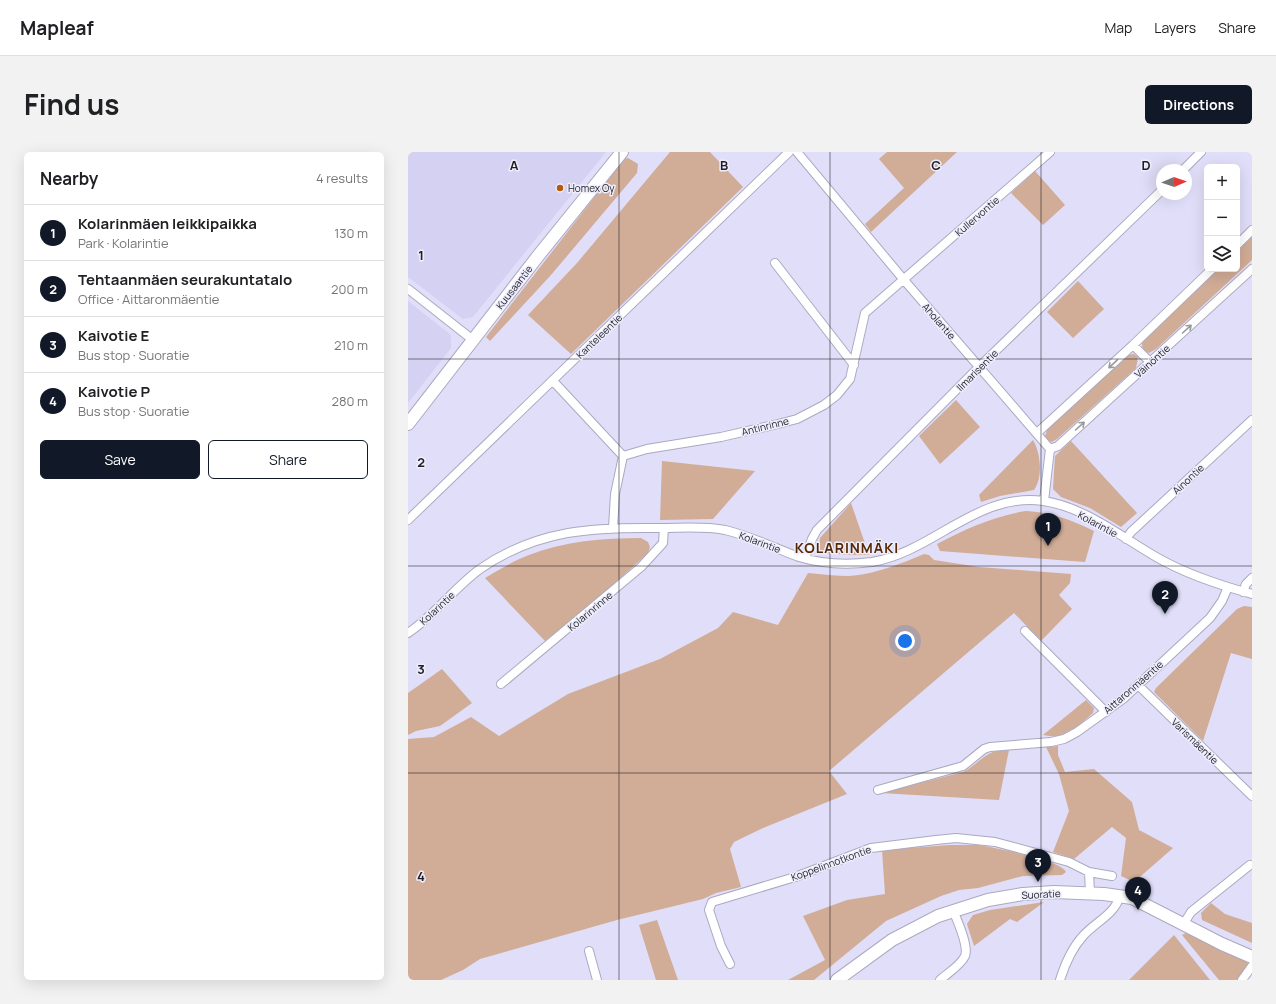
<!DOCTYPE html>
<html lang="en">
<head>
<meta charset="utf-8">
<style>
	:root { --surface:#fff; --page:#f2f2f2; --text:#202124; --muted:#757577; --line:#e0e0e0; --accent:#111827 }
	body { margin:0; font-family:Manrope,sans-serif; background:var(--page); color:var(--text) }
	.controls { position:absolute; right:12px; top:12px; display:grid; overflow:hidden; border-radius:6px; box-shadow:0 4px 16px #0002 }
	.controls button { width:36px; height:36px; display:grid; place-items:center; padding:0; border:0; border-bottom:1px solid var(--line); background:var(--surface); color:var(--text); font:20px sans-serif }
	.compass { position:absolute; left:748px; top:12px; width:36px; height:36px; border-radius:50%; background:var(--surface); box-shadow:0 4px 16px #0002; rotate:88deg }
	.you { position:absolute; left:497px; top:489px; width:14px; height:14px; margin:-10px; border:3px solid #fff; border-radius:50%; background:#1a73e8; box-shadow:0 0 0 6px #1a73e833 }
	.badge { display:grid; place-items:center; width:26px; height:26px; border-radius:50%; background:var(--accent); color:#fff; font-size:13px; font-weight:700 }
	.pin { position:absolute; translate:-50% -33px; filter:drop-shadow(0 1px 2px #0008) }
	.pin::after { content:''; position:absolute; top:21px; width:14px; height:12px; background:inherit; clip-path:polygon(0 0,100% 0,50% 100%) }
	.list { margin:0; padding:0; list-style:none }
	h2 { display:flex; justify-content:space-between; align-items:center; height:52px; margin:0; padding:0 16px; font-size:17px }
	h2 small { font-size:13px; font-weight:400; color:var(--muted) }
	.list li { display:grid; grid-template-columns:26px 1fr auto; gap:12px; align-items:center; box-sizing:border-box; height:56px; padding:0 16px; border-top:1px solid var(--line) }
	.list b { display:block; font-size:15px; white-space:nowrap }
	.list p { margin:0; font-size:13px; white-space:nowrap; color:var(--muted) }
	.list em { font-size:13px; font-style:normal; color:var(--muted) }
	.actions { display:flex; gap:8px; padding:12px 16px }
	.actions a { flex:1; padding:9px 0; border:1px solid var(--accent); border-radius:6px; text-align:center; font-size:14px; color:var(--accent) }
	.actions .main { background:var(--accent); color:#fff }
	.icon { flex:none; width:22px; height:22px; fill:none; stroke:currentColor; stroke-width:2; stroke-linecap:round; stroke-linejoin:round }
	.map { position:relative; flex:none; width:844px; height:828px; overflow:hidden; border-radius:6px }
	header { display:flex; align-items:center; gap:24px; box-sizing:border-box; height:56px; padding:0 20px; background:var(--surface); border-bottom:1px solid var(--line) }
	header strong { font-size:19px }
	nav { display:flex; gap:22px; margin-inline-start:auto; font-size:14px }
	.intro { display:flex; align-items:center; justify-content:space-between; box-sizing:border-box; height:96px; padding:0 24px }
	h1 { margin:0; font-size:28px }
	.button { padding:10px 18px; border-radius:6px; background:var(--accent); color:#fff; font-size:14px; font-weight:700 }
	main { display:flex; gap:24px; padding:0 24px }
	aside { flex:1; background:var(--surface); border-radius:6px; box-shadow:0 4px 16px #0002 }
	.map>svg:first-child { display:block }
	.built { fill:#d4d1f2 }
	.green { fill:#d1ac96 }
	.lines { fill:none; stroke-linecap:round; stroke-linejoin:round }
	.street-casing { stroke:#aba9c1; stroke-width:10 }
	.secondary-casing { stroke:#aba9c1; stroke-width:14 }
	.street { stroke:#fff; stroke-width:8 }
	.secondary { stroke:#fff; stroke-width:12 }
	.oneway { stroke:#9a9a9e }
	.grid { fill:none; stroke:#1f1e27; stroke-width:1; stroke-opacity:0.55 }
	.poi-dot { fill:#b85a0d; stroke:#eeedfc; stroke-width:1.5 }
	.labels { text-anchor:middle; stroke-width:3; stroke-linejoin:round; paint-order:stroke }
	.poi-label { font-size:10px; fill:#1f1e27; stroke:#eeedfc; text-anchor:start }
	.street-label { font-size:10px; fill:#1f1e27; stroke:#eeedfc }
	.district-label { font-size:14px; font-weight:bold; letter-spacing:1px; fill:#542705; stroke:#eeedfc }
	.grid-label { font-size:13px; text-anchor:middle; font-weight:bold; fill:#1f1e27; stroke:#eeedfc; stroke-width:3; stroke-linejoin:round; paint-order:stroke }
</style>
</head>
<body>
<header>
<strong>Mapleaf</strong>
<nav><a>Map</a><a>Layers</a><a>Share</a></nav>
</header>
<div class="intro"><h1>Find us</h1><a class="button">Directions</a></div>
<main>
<aside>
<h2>Nearby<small>4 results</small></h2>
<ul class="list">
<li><span class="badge">1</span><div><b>Kolarinmäen leikkipaikka</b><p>Park · Kolarintie</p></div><em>130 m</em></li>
<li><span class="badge">2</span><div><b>Tehtaanmäen seurakuntatalo</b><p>Office · Aittaronmäentie</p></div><em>200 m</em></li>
<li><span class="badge">3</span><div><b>Kaivotie E</b><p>Bus stop · Suoratie</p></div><em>210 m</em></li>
<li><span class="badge">4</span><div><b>Kaivotie P</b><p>Bus stop · Suoratie</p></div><em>280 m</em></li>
</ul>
<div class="actions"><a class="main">Save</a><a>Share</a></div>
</aside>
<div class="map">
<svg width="844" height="828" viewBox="0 0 844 828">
	<rect width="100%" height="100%" fill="#e0def8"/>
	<!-- built -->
	<path class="built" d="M0,0H198L65,165L55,167L0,125Z
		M0,149L43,183V196L0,251Z"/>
	<!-- green -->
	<path class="green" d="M262,0H302L335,35L163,202L120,163L169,111Z
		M479,0H549L463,80L457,72L496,36L471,7Z
		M220,6L230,12L229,21L143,123L82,189L78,185L216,7Z
		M627,19L657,53L635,73L603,41Z
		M844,83V108L748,197L741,201L735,198L734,192L736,186L809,117H829V97Z
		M670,129L696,157L665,186L639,160Z
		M726,202L730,205L728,216L649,287L644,290L639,288L637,284L640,276L720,203Z
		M548,248L572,275L532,312L511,284Z
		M625,288C633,301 635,326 626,338L592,344L573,350L571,343Z
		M663,289L729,361L713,375L682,356L653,345L645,337L647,304Z
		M254,309L347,319L305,367L252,368Z
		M443,351L461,403H442L415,401L412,399L411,393L412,386Z
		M618,359C642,360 664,368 686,379L677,410L532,399L529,392C557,377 586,364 618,359Z
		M233,386L240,390L242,395L240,401L186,450L137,489L77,426C91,418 105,409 121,403C157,389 195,386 233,386Z
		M516,402L521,403L526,408L571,415L663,422L662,431L651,443L664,457L633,489L606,461L421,619L439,642L355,676L326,690L322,697L333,735L308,741L295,747L209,768L72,807L55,818L33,828H0V587L26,585L63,565L91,584L160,542L252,507L310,476L325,460L370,473L400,421C414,422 428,424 441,424C468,422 492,412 516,402Z
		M836,454L844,455V507L823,501L795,589L746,540L748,536L829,457Z
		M34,517L64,551L32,574L8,579L0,583V541Z
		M678,548L686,556L685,561L670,574L649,585L635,583Z
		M650,594V603L657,620L686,617L724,650L731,678L765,696L726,730L713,724L718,686L704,675L666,707L645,700L661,659L651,622L638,595Z
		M601,598L591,648L473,641L555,620C566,615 574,604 585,600C590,598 596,599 601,598Z
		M542,693C551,693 561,693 570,693C583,695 656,709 658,720L654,723L615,724L570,736L551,738L533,744L478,769L406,828H380L417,808L395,764L439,748L477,742L474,698Z
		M636,750L609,770L602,767L566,794L559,772L565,763L582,758Z
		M803,751L817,762L844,771V791L794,768L793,761Z
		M249,768L270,828H248L231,773Z
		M778,781L839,807L840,815L830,828H811L774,783Z
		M766,783L802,828H721Z"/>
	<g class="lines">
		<defs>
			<path id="street" d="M389,0L496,128L642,297L636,349
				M775,18L793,0
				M829,93L844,78
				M367,111L446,213
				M0,137L65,188
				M725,193L742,210
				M145,229L215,304
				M629,281L725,193L804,117
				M642,297L650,294L844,117
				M0,368L381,0
				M205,376L207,342L215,304L239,297L313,285L370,272L389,267L416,253L429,243L442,227L457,161L642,0
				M718,387L723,380L844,268
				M397,406L404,387L409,378L572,214L754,38
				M835,440L838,432L844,426
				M617,479L698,560
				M0,481C27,463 46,436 72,417C130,377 186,375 253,376C274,376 296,374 317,378C343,384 366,396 391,405C414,412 440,413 464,410C525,400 569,340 635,349C675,354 715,386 750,406C780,423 811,433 844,442
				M93,532L233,415L255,391L256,376
				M730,533L844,644
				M470,638L555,614L576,597L582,595L643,590L656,587L669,580L715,547L802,466L814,449L820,435
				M681,720L704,724
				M775,773L783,760L842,713
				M181,799L189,828
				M322,812L313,794L301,758L304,750L387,725L463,696L528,688L548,686L587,690L661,710L681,720L682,741
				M532,828C540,821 553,813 557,804C561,794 549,768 545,758
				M652,828C657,812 664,796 675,784C687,770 708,762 712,743
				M834,828L844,814"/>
			<path id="secondary" d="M0,272L130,104L214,0
				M429,828L484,788L530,764L580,748L615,742L646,740L696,742L724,746L814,792L844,805"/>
		</defs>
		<!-- street casing -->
		<use href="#street" class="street-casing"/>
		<!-- secondary casing -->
		<use href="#secondary" class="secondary-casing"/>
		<!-- street -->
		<use href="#street" class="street"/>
		<!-- secondary -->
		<use href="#secondary" class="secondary"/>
	</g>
	<!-- one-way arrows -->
	<defs><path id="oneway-shaft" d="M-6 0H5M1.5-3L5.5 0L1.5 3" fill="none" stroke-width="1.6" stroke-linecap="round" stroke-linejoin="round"/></defs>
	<g class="oneway">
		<use href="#oneway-shaft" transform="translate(779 177) rotate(-42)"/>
		<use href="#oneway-shaft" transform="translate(705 212) rotate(137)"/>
		<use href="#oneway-shaft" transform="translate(672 274) rotate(-42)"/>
	</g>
	<!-- grid -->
	<path class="grid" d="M211,0V828M422,0V828M633,0V828M0,207H844M0,414H844M0,621H844"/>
	<!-- markers -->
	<circle class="poi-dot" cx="152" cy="36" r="4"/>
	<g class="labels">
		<!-- poi labels -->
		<g class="poi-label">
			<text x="160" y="40">Homex Oy</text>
		</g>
		<!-- street labels -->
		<g class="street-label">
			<text transform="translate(569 64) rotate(-41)" y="4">Kullervontie</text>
			<text transform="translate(106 135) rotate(-52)" y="4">Kuusaantie</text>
			<text transform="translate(531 169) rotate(49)" y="4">Aholantie</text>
			<text transform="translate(191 184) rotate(-44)" y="4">Kanteleentie</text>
			<text transform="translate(744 209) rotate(-42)" y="4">Väinöntie</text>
			<text transform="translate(569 218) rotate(-45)" y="4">Ilmarisentie</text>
			<text transform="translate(357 274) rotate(-14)" y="4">Antinrinne</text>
			<text transform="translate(780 327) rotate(-43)" y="4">Ainontie</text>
			<text transform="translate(690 372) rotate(28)" y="4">Kolarintie</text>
			<text transform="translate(352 390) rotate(20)" y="4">Kolarintie</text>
			<text transform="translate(29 456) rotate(-43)" y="4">Kolarintie</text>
			<text transform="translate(182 459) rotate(-40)" y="4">Kolarinrinne</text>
			<text transform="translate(725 535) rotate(-41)" y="4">Aittaronmäentie</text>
			<text transform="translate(787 589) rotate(44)" y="4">Varismäentie</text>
			<text transform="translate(423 711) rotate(-20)" y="4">Koppelinnotkontie</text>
			<text transform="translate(633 742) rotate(-3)" y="4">Suoratie</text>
		</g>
		<!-- district labels -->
		<g class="district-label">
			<text x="439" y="401">KOLARINMÄKI</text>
		</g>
	</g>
	<g class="grid-label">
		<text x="106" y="18">A</text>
		<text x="316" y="18">B</text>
		<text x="528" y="18">C</text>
		<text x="738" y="18">D</text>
		<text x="13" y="108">1</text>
		<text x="13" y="315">2</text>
		<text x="13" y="522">3</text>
		<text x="13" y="729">4</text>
	</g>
</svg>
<div class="controls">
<button>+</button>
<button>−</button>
<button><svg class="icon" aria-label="layers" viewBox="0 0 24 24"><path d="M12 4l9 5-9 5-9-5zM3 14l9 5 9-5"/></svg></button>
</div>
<svg class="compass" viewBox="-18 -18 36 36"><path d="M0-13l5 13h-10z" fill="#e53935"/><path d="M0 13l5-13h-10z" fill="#757577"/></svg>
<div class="you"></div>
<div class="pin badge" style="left:640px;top:394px">1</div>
<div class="pin badge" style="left:757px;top:462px">2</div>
<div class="pin badge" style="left:630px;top:730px">3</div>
<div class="pin badge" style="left:730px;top:758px">4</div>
</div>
</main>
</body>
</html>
